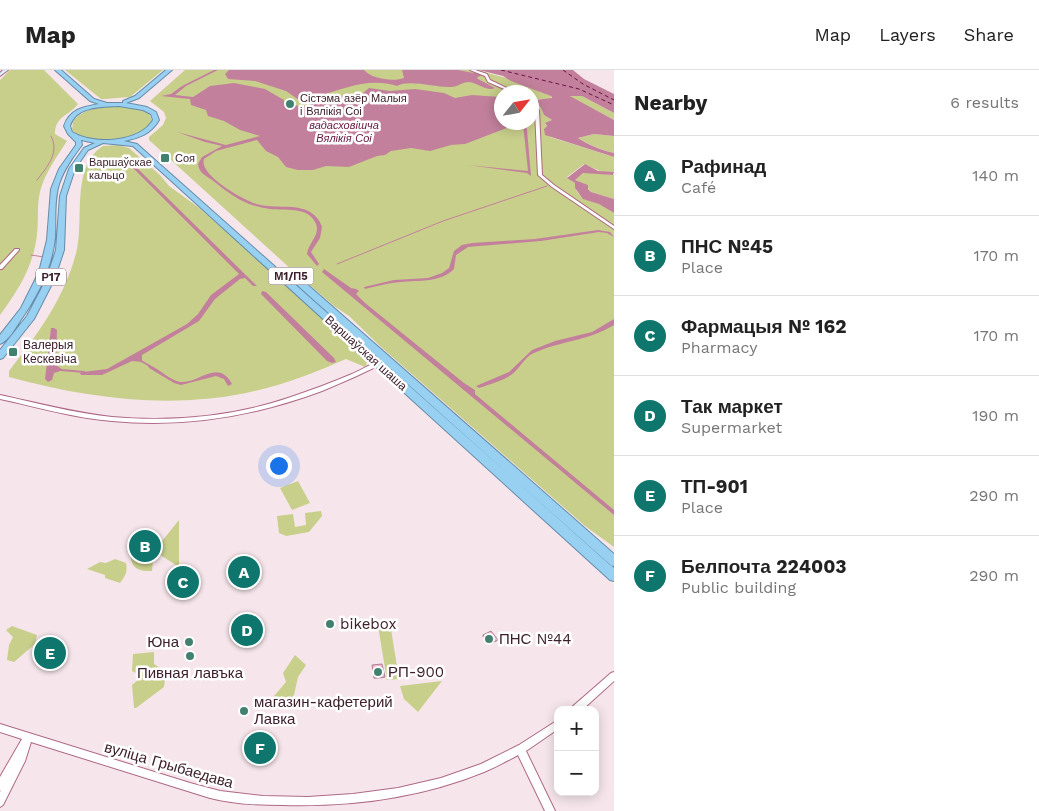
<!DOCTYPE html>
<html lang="en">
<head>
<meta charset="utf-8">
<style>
	:root { --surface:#fff; --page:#f6f6f6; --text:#222; --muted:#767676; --line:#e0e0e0; --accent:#0f766e }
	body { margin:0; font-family:"Work Sans",sans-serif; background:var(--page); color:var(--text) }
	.controls { position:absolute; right:15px; bottom:15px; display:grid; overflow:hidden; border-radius:10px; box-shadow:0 2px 12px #0003 }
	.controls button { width:45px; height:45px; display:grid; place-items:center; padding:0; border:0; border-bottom:1px solid var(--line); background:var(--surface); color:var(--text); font:25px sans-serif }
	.compass { position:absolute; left:494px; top:15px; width:45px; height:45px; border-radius:50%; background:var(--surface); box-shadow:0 2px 12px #0003; rotate:59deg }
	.you { position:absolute; left:278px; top:395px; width:18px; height:18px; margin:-12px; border:4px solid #fff; border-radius:50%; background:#1a73e8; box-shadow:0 0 0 8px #1a73e833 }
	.badge { display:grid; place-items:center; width:32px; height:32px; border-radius:50%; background:var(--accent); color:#fff; font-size:16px; font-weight:700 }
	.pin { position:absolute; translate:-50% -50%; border:2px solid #fff; box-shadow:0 1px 5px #0006 }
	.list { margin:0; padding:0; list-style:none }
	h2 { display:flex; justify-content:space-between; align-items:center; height:65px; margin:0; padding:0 20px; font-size:21px }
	h2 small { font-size:16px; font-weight:400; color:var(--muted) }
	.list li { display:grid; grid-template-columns:32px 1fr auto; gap:15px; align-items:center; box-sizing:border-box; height:80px; padding:0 20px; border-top:1px solid var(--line) }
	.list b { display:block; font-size:19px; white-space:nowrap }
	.list p { margin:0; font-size:16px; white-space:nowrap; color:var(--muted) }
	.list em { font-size:16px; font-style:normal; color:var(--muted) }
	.map { position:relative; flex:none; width:614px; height:741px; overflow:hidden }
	header { display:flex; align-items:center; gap:30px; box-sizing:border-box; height:70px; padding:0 25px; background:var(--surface); border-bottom:1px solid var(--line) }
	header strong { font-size:24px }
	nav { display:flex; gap:28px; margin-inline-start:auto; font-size:18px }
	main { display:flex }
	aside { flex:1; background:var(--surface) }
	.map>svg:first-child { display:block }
	.green { fill:#c8cf8b; fill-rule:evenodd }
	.water { fill:#c3809c }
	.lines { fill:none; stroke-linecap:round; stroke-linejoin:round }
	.stream-far1 { stroke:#c3809c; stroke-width:1 }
	.stream { stroke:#c3809c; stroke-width:2 }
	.ferry { stroke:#661640; stroke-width:1; stroke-dasharray:4 3; stroke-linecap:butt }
	.minor-casing { stroke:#ae6886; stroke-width:2 }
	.secondary-casing { stroke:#ae6886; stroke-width:2 }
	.trunk-casing { stroke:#678ba9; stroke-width:2 }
	.minor { fill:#fff; fill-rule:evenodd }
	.secondary { fill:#d8eef9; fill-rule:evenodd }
	.trunk { fill:#97d0f0; fill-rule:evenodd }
	.wall { fill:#d49eb4 }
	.shaded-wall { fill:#ac8192 }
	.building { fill:#f6b8d1; stroke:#ac8192 }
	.poi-dot { fill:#42816f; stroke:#fff; stroke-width:2 }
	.labels { text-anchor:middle; stroke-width:5; stroke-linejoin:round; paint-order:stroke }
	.far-poi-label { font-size:11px; fill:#3e202d; stroke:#fff; text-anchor:start }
	.far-water-label { font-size:11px; font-style:italic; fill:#661640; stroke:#fff }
	.shield { fill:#fff; stroke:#78636c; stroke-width:1 }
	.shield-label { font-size:11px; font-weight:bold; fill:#3e202d }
	.poi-label { font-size:12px; fill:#3e202d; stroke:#fff; text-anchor:start }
	.street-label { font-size:12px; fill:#3e202d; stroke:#fff }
	.near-poi-label { font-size:15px; fill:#3e202d; stroke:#fff; text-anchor:start }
	.near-street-label { font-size:15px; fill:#3e202d; stroke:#fff }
</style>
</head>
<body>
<header>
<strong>Map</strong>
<nav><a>Map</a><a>Layers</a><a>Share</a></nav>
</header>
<main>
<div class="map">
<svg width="614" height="741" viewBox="0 0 614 741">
	<rect width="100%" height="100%" fill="#f6e6ec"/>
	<!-- green -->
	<path class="green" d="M10,0H44L78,34C69,46 55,46 55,64L67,71C58,85 48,99 42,115C36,131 39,148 37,165C33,197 19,219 0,245V10Z
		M65,0H163L130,27L105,29H101Z
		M185,0H479C502,8 530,12 551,26V29H538L534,31L541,38L544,45L552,50L545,54L547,56L545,58L550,67L614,87V102H602L584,94L567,107L575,113C574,128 591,129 600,134C605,137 609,140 614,143V477L585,456L381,277L349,246L334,236L304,210L314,204L310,199L292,200L149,70V67L163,55L166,48L164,42L150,31ZM502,22H532V52H502Z
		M573,24L582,26L614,43V50L571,27L570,25Z
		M126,35L149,43L152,51C140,72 87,77 72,60L73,51C86,36 108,36 126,35Z
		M594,64L614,66V83C600,80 590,75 578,68Z
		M118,75L129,78L160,105L169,116L198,137L259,190L364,286L367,293L365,297L346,289C314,303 281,316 246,323C168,339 85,328 9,307V301C38,264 66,226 77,179C84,149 71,96 103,76Z
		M586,102L614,105V129L591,122L585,114L575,110L581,103Z
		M298,411L310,433L292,440L280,418Z
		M321,441L322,446L309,462L286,466L279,463L277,446L293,444L295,457L306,455L305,443Z
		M179,450V497L154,481L152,501C133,502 130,494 130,477L140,472V483L154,481Z
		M115,489L126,493C128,502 125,506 120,513L105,508V505L87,499L100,492L106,493Z
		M377,550H382L391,559L399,609L387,610Z
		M12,556L37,565L35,574L14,592L7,590L9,575L13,567L6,560Z
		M154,582V594L166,602L164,617L136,638H134L132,615L139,609L138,604L132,601L133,584Z
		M295,585L306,595L298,607L294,625L283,636L274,626L286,612L283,603Z
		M442,611L418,642L404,629L400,616Z"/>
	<!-- water -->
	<path class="water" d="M214,0H218L186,16L175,25L193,27L210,16L234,13L265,19L284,30V34L287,35L307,36L313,32L340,26L363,23L369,18L390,21L415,19L444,23L455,28L472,25L500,27L501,28L502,52L520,53L465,74L451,75L430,81L411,78L391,81L385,85L377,86L349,97L326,96L313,100H298L286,97L278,87L266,81L257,70L216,81L204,89C198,105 246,132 260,135C274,138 290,135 303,139C313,142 319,148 322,157L320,168L311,182L319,194L317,196L307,184C308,173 322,164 315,152C307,136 284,141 270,139C245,136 231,125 212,110C205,105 199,103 198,94L202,87L222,76L205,72L177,62L226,75L260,66L240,60L224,51L208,46L206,40L191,35L190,29L161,26L171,24L182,16Z
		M229,0H364C372,9 393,12 404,8L402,0H458L479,4L481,6L477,7L478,9L495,18C487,22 478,13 469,12C462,12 458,17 451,17C437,18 409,9 397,16C369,7 344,19 318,26C312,27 306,30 299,30L286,21L255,11L228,9L225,4Z
		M479,0H573L584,9L614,24V43L582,26H570L614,50V66L594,64L578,68C589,75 600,80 614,83V87L545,65L544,59L547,56L545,53L552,50L544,45L541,38L534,30L552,28L551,26L511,11L503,6Z
		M523,54H525L527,60L531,106L527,103L468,95L528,101Z
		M585,94L598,101L614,102L613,105L583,103L575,110L588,115V119L591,122L614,129V143L599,134L583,129L575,118V113L567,108Z
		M135,96L257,216H253L245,208L240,209L215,229L199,251L142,285V292L132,291L102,305H81L80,303L83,302L107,299L187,254L198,244L211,225L239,204L132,97Z
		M598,160L610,162L614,167L607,163L599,162L541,171L468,177L456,185L454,199C440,213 419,210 401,212C389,213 377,216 365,219L364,217L394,210L428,208L442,203L449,198L454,181L462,175L472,173L535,169Z
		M324,199L351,218L356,219L359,221L356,224L365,233L464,313L475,320V324L614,440V445L322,202Z
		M262,221L266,222L334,288L336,292L332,293L327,291L261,224Z
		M614,249V255C588,271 560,271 534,283C524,287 520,299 511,305C502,311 490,314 479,318L476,316L509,302L532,280L555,271L592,262Z
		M51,258H54L57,260L56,295L63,300L54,303L52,310L48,312L45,309Z
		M149,295C160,299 169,310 180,312C200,314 217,288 232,314L228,316L224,309L216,306L181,315L174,313L149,298L148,296Z"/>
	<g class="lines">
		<!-- stream-far1 -->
		<path class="stream-far1" d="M37,110C47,97 60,83 51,66
			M31,185L44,187
			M337,194L443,151L547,116"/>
		<!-- stream -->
		<path class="stream" d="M141,291L150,296
			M61,300L84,302"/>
		<!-- ferry -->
		<path class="ferry" d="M501,0L579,19L614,35
			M563,0L583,14L614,30"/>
		<defs>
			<path id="minor" d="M470,0H475L487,4L490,10L515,22H511L488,12L485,6Z
				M532,33L539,41L542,105L554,115L614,156V159L552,117L538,105L535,41L532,36Z
				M15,179H19V180L2,199H0V195Z
				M386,288L389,290L388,291C366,302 344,312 322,321C255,346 184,358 112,351C74,348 37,337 0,329V325C37,333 74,343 112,347C170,352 231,347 288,328C309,321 331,313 352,304C363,299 374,292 386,288Z
				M614,602V611L582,640H571L572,637L611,603Z
				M558,650V659L526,681L555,741H545L518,685C507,691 496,697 484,702C420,728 351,737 282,735C258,735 233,734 210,728L31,672L25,691L3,735L0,737V722L1,720L0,721V707L22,669L0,662V654L190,713L220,721L263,726L308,727L353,724L398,718L441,708L481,694L519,675Z"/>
			<path id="secondary" d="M3,0H8L0,6V3Z"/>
			<path id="trunk" d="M55,0H61L94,29L107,33H123V31L135,26L166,0H172L139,28L126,33L147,37L156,42L159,50C151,64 139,68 124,71L137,74L614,498V511L610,510L133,76L103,73L88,80L75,99L66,126L64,180L54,210L34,249L3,288L0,289V280L27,246L46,210L56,180L60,126L69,99L84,78L95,73L81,70L82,75C72,88 62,102 58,118C54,134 56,151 55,168C52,198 37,227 20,251C15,259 8,271 0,274V265L21,238L39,202L47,170L51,119L59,99L76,75V72L68,64L64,56C70,39 83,37 99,34L90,31ZM119,36L143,40L151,44L153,50C139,73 93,75 72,62L70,56C76,36 101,37 119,36Z
				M295,209H301L614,484V496L610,495L295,213Z"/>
		</defs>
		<!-- minor casing -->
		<use href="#minor" class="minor-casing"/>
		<!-- secondary casing -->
		<use href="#secondary" class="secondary-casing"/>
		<!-- trunk casing -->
		<use href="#trunk" class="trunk-casing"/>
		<!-- minor -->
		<use href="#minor" class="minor"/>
		<!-- secondary -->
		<use href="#secondary" class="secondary"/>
		<!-- trunk -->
		<use href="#trunk" class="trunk"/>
	</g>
	<!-- wall -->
	<path class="wall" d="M149,471V479L140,480L139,478Z
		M483,565L497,571L488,575L482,566Z
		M372,595L385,607L384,608L374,609Z"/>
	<!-- shaded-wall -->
	<path class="shaded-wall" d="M58,579L59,580L54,590L53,589Z"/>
	<!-- building -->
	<path class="building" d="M140,470H149L148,478H139Z
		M491,561L498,570L489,574L483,565Z
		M46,575L58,579L53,589L41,585Z
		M382,594L385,607L374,608L372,595Z"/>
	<!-- markers -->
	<g class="poi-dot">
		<circle cx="290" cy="34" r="5"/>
		<rect x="160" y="83" width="10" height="10" rx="2.5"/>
		<rect x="74" y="93" width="10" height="10" rx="2.5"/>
		<rect x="8" y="277" width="10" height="10" rx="2.5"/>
		<circle cx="330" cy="554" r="5"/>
		<circle cx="489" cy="569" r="5"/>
		<circle cx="189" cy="572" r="5"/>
		<circle cx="190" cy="586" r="5"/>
		<circle cx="378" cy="602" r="5"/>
		<circle cx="244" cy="641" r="5"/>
	</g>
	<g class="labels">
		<!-- far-poi labels -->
		<g class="far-poi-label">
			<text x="300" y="32">Сістэма азёр Малыя<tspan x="300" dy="13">і Вялікія Соі</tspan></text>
			<text x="175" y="92">Соя</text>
			<text x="89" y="96">Варшаўскае<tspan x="89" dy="13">кальцо</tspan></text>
		</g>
		<!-- far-water labels -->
		<g class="far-water-label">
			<text x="344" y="59">вадасховішча<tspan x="344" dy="13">Вялікія Соі</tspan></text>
		</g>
		<!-- shield labels -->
		<g class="shield">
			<rect x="268.5" y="197.5" width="45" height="17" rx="4"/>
			<rect x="36" y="198.5" width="30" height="17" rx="4"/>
		</g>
		<g class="shield-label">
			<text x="291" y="210">М1/П5</text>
			<text x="51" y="211">Р17</text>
		</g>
		<!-- poi labels -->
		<g class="poi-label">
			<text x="23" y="279">Валерыя<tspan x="23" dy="14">Кескевіча</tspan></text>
		</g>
		<!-- street labels -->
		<g class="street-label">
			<text transform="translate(366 283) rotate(42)" y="4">Варшаўская шаша</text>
		</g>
		<!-- near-poi labels -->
		<g class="near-poi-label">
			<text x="340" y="559">bikebox</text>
			<text x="499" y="574">ПНС №44</text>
			<text x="179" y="577" text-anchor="end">Юна</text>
			<text x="388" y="607">РП-900</text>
			<text x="190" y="608" text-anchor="middle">Пивная лавъка</text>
			<text x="254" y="637">магазин-кафетерий<tspan x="254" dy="17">Лавка</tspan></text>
		</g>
		<!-- near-street labels -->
		<g class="near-street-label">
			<text transform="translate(169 695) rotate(16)" y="5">вуліца Грыбаедава</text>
		</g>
	</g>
</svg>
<div class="controls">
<button>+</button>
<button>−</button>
</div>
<svg class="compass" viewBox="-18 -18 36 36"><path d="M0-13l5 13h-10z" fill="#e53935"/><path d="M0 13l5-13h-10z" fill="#767676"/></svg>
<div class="you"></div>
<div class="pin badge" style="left:244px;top:502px">A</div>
<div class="pin badge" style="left:145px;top:476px">B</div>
<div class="pin badge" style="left:183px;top:512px">C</div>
<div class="pin badge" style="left:247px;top:560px">D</div>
<div class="pin badge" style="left:50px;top:583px">E</div>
<div class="pin badge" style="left:260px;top:678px">F</div>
</div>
<aside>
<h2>Nearby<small>6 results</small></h2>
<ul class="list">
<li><span class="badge">A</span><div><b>Рафинад</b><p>Café</p></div><em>140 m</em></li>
<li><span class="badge">B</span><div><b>ПНС №45</b><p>Place</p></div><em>170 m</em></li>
<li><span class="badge">C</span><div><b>Фармацыя № 162</b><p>Pharmacy</p></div><em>170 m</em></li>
<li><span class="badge">D</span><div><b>Так маркет</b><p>Supermarket</p></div><em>190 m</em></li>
<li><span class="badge">E</span><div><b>ТП-901</b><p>Place</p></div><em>290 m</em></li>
<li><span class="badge">F</span><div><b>Белпочта 224003</b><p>Public building</p></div><em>290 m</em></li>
</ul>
</aside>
</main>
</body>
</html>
